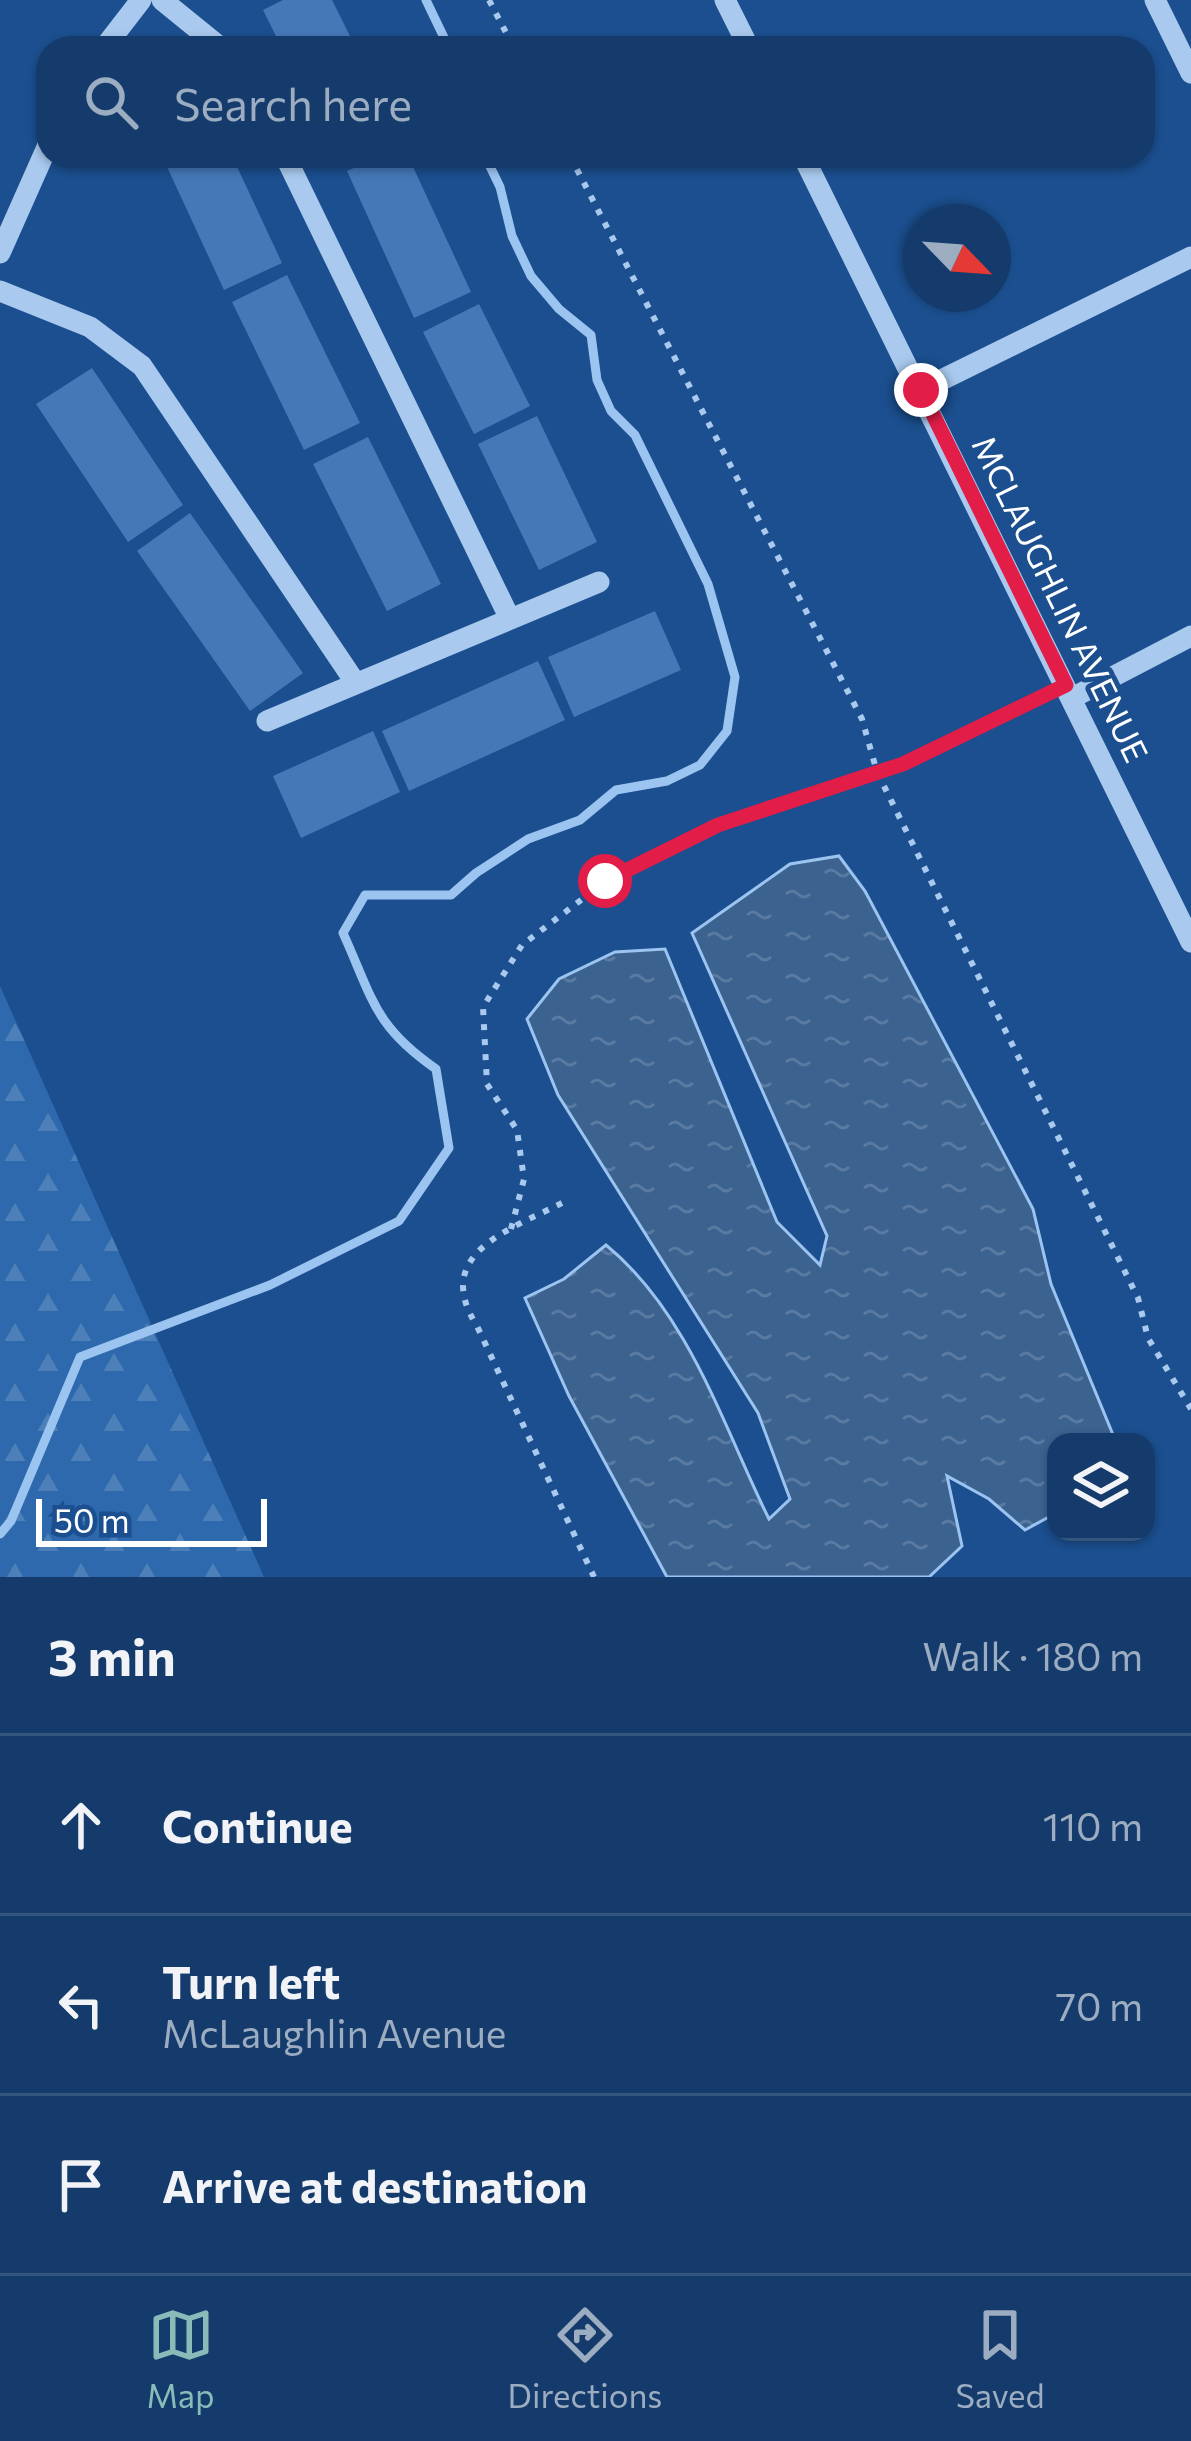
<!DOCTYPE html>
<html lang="en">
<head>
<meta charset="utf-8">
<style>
	:root { --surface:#143b6b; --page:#1d4271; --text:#f1f3f6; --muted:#9dadc1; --line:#33557e; --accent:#8bbbb9 }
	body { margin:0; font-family:Commissioner,sans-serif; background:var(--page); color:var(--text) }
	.controls { position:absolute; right:36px; bottom:36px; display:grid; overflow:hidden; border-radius:24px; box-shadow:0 3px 9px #0004 }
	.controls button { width:108px; height:108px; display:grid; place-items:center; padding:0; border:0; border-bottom:3px solid var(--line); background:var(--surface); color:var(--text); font:60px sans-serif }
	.compass { position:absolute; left:903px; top:204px; width:108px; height:108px; border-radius:50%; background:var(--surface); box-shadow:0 3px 9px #0004; rotate:115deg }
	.scale { position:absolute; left:36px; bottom:30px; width:231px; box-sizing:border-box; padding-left:12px; border:6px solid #fff; border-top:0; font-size:33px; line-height:42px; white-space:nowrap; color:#fff; -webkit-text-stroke:9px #1b4f8f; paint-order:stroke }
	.stop { position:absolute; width:36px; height:36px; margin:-27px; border:9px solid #e11d48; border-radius:50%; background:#fff }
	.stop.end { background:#e11d48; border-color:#fff; box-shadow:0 3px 12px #0008 }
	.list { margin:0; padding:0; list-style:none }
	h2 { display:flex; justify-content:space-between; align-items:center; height:156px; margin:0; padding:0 48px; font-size:51px }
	h2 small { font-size:39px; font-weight:400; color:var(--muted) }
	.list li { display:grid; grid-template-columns:78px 1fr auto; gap:36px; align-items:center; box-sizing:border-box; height:180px; padding:0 48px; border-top:3px solid var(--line) }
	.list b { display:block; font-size:45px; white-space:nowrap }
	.list p { margin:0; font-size:39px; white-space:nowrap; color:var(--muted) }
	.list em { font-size:39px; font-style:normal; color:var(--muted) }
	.icon { flex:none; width:66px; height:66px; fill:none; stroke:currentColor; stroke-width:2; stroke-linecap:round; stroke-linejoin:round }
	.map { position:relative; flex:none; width:1191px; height:1577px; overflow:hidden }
	.search { position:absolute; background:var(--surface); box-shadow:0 3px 9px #0004; left:36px; right:36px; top:36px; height:132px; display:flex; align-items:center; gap:30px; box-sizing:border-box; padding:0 42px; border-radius:36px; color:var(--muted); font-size:45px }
	.sheet { height:696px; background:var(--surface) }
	nav { display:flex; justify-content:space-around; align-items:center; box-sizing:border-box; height:168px; border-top:3px solid var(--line); background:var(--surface); font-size:33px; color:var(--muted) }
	nav a { display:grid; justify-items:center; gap:6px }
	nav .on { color:var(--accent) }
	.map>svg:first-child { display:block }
	.forest { fill:url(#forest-firs) }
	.water { fill:url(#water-ripples); stroke:#9cc4f0; stroke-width:3 }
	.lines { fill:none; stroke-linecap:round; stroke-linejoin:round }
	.stream { stroke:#9cc4f0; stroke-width:9 }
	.building { fill:#4478b7 }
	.path { stroke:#a9c9ee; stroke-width:6; stroke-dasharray:6 9; stroke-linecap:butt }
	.minor { stroke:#a9c9ee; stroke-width:21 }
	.route { stroke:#e11d48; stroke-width:15 }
	.labels { text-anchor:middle; stroke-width:10; stroke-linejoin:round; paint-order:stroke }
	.street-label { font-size:33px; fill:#fff; stroke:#1b4f8f }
</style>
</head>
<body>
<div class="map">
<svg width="1191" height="1577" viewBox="0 0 1191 1577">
	<defs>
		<pattern id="forest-firs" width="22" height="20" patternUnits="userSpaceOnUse" patternTransform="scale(3)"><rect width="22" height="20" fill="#2e69ad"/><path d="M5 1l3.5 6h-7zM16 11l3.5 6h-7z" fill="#4d80b9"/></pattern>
		<pattern id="water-ripples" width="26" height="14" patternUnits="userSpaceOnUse" patternTransform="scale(3)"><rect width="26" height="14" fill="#3c6290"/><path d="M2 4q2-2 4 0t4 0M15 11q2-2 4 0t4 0" fill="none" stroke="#597aa1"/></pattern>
	</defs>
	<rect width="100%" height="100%" fill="#1b4f8f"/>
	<!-- forest -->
	<path class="forest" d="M0,986L264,1577H0Z"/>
	<!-- water -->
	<path class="water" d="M839,856L865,891L1033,1209L1051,1284L1116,1442H1056V1513L1025,1530L989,1499L947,1476L962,1546L929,1577H667L569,1396L525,1298L564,1279L606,1245C689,1313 723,1426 769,1519L790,1499L758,1413L558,1095L527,1019L559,979L615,952L665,949L777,1222L820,1265L827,1236L692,933L790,864Z"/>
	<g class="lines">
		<!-- stream -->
		<path class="stream" d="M426,0L449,48
			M0,1534L11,1521L80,1357L270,1285L399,1221L449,1148L436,1069C374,1026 373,999 343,933L365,895H451L476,873L528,839L580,820L616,790L667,781L700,765L727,731L735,677L708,584L635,435L611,411L597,380L591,335L559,309L531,276L512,236L500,187L485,156"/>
	</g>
	<!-- building -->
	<path class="building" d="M283,0H332L356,48H282L263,10Z
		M162,156H232L282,263L224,290Z
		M380,156H408L471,292L414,318L347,171Z
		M287,275L360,423L304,450L232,302Z
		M479,304L530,406L474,434L423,332Z
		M92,368L183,505L128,542L36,404Z
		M537,416L597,542L539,570L478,444Z
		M368,437L441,584L387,611L313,464Z
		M190,513L303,673L250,711L137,551Z
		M655,611L681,670L574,717L548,657Z
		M538,661L565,720L409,791L382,731Z
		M373,731L400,792L301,838L273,776Z"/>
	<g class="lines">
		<!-- path -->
		<path class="path" d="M489,0L514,48
			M570,156L862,719L877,772L1138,1298L1148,1338L1191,1409
			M562,1203C509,1230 431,1254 477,1326L594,1577
			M511,1229L524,1179L517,1130L487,1084L483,1007L522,945L606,881L718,825L903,764L1045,695"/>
		<!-- minor -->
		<path class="minor" d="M162,0L221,48
			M725,0L749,48
			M1155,0L1191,73
			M104,48L141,0
			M285,156L510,619
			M803,156L1191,942
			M0,253L48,145
			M0,291L90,327L142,366L355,682
			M921,390L1191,257
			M1072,698L1191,636
			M267,721L599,582"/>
	</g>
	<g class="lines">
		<!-- route -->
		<path class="route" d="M605,881L718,825L903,764L1066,685L921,390"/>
	</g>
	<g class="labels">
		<!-- street labels -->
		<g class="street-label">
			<text transform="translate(1060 599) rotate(64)" y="12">MCLAUGHLIN AVENUE</text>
		</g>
	</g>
</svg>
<div class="controls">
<button><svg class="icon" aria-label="layers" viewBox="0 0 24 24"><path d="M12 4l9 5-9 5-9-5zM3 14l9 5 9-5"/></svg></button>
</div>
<svg class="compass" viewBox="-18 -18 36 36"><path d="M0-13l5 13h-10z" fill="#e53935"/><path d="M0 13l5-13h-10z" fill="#9dadc1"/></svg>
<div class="scale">50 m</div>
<div class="stop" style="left:605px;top:881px"></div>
<div class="stop end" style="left:921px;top:390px"></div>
<div class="search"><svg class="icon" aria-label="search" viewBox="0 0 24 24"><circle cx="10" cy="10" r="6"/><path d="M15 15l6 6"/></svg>Search here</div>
</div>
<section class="sheet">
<h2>3 min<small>Walk · 180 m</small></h2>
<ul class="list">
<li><svg class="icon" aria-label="ahead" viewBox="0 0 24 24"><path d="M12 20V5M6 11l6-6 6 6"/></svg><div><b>Continue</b></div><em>110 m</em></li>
<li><svg class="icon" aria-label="left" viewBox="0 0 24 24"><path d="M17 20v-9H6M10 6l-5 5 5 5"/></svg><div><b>Turn left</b><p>McLaughlin Avenue</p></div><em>70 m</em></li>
<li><svg class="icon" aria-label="arrive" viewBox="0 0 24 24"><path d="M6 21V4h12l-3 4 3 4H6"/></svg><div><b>Arrive at destination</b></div></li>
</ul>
</section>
<nav>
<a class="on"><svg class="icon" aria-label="map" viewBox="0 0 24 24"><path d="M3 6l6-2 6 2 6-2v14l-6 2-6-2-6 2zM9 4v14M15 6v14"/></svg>Map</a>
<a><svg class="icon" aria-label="directions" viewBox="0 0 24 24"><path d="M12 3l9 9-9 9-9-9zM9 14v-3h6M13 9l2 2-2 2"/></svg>Directions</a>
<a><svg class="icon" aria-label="saved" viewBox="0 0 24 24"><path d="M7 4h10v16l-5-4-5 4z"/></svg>Saved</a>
</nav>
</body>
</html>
